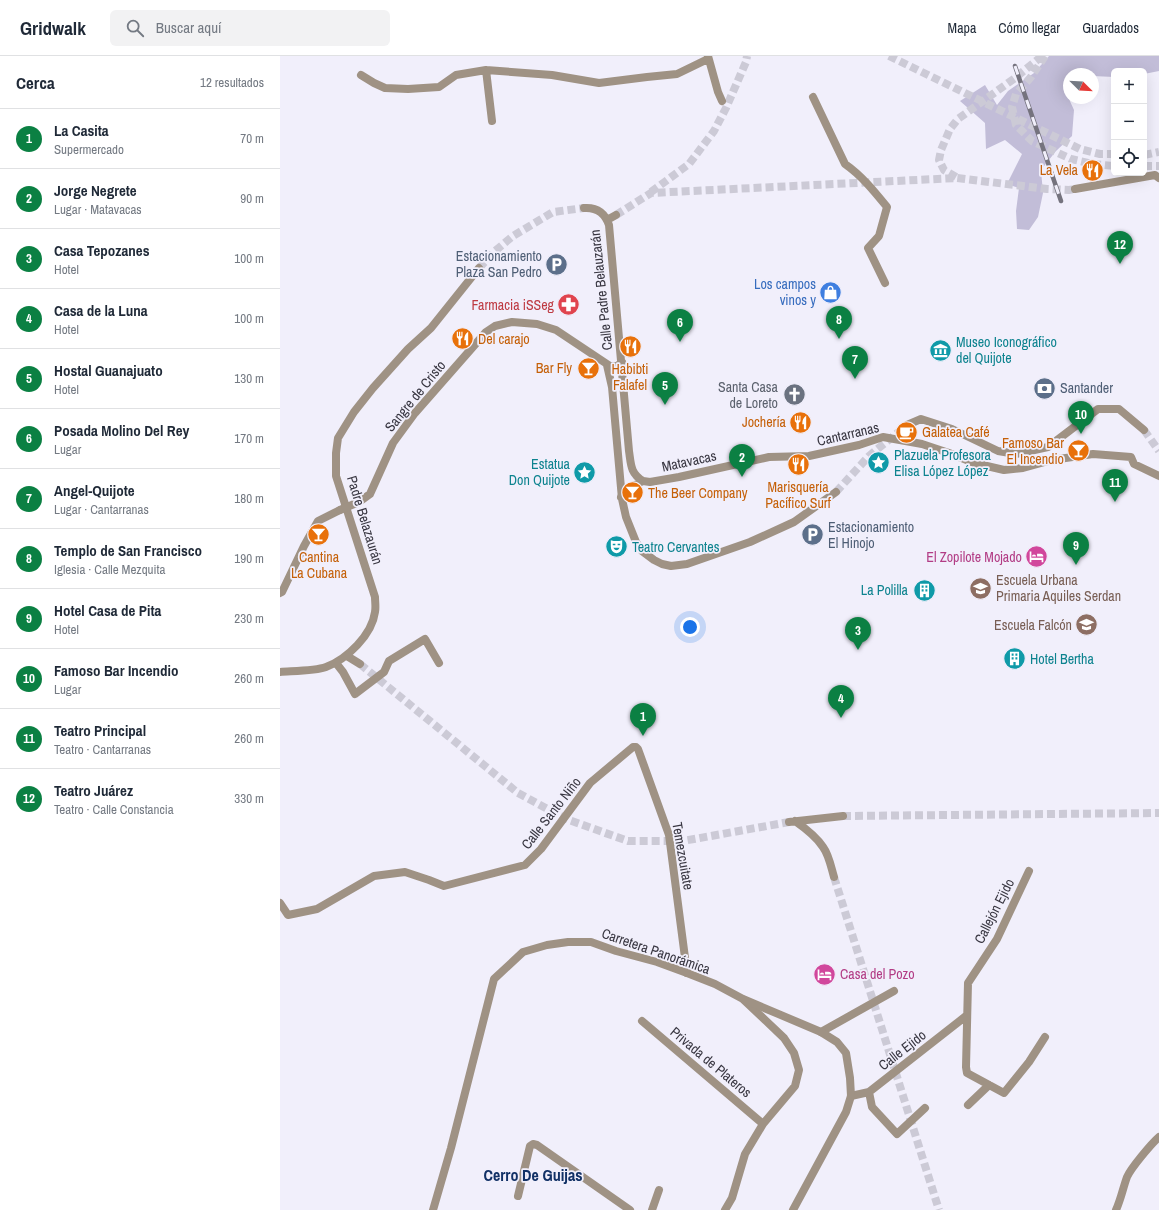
<!DOCTYPE html>
<html lang="es">
<head>
<meta charset="utf-8">
<style>
	:root { --surface:#fff; --page:#f2f2f3; --text:#1f2937; --muted:#747a83; --line:#e0e1e3; --accent:#0b8043 }
	body { margin:0; font-family:"Archivo Narrow",sans-serif; background:var(--page); color:var(--text) }
	.controls { position:absolute; right:12px; top:12px; display:grid; overflow:hidden; border-radius:6px; box-shadow:0 4px 16px #0002 }
	.controls button { width:36px; height:36px; display:grid; place-items:center; padding:0; border:0; border-bottom:1px solid var(--line); background:var(--surface); color:var(--text); font:20px sans-serif }
	.compass { position:absolute; left:783px; top:12px; width:36px; height:36px; border-radius:50%; background:var(--surface); box-shadow:0 4px 16px #0002; rotate:114deg }
	.you { position:absolute; left:410px; top:571px; width:14px; height:14px; margin:-10px; border:3px solid #fff; border-radius:50%; background:#1a73e8; box-shadow:0 0 0 6px #1a73e833 }
	.badge { display:grid; place-items:center; width:26px; height:26px; border-radius:50%; background:var(--accent); color:#fff; font-size:13px; font-weight:700 }
	.pin { position:absolute; translate:-50% -33px; filter:drop-shadow(0 1px 2px #0008) }
	.pin::after { content:''; position:absolute; top:21px; width:14px; height:12px; background:inherit; clip-path:polygon(0 0,100% 0,50% 100%) }
	.list { margin:0; padding:0; list-style:none }
	h2 { display:flex; justify-content:space-between; align-items:center; height:52px; margin:0; padding:0 16px; font-size:17px }
	h2 small { font-size:13px; font-weight:400; color:var(--muted) }
	.list li { display:grid; grid-template-columns:26px 1fr auto; gap:12px; align-items:center; box-sizing:border-box; height:60px; padding:0 16px; border-top:1px solid var(--line) }
	.list b { display:block; font-size:15px; white-space:nowrap }
	.list p { margin:0; font-size:13px; white-space:nowrap; color:var(--muted) }
	.list em { font-size:13px; font-style:normal; color:var(--muted) }
	.icon { flex:none; width:22px; height:22px; fill:none; stroke:currentColor; stroke-width:2; stroke-linecap:round; stroke-linejoin:round }
	.map { position:relative; flex:none; width:879px; height:1154px; overflow:hidden }
	header { display:flex; align-items:center; gap:24px; box-sizing:border-box; height:56px; padding:0 20px; background:var(--surface); border-bottom:1px solid var(--line) }
	header strong { font-size:19px }
	nav { display:flex; gap:22px; margin-inline-start:auto; font-size:14px }
	.search { width:280px; height:36px; background:var(--page); display:flex; align-items:center; gap:10px; box-sizing:border-box; padding:0 14px; border-radius:6px; color:var(--muted); font-size:15px }
	main { display:flex }
	aside { flex:1; background:var(--surface) }
	.map>svg:first-child { display:block }
	.green { fill:#c2bdd8 }
	.lines { fill:none; stroke-linecap:round; stroke-linejoin:round }
	.minor-tunnel { stroke:#cccad6; stroke-width:8; stroke-dasharray:8 4; stroke-linecap:butt }
	.minor { stroke:#9f9284; stroke-width:8 }
	.tertiary { stroke:#9f9284; stroke-width:8 }
	.rail-casing { stroke:#75737e; stroke-width:4.5 }
	.rail { stroke:#f1effb; stroke-width:3; stroke-dasharray:9; stroke-linecap:butt }
	.minor-bridge { stroke:#9f9284; stroke-width:8 }
	.labels { text-anchor:middle; stroke-width:3.5; stroke-linejoin:round; paint-order:stroke }
	.food-label { font-size:14px; fill:#c56008; stroke:#f1effb; text-anchor:end }
	.service-label { font-size:14px; fill:#4e5e75; stroke:#f1effb; text-anchor:start }
	.shop-label { font-size:14px; fill:#366cbe; stroke:#f1effb; text-anchor:end }
	.street-label { font-size:14px; fill:#383641; stroke:#f1effb }
	.health-label { font-size:14px; fill:#be3a42; stroke:#f1effb; text-anchor:end }
	.culture-label { font-size:14px; fill:#0d838f; stroke:#f1effb; text-anchor:start }
	.worship-label { font-size:14px; fill:#5b616d; stroke:#f1effb; text-anchor:end }
	.hotel-label { font-size:14px; fill:#b23c85; stroke:#f1effb; text-anchor:end }
	.education-label { font-size:14px; fill:#785e54; stroke:#f1effb; text-anchor:start }
	.quarter-label { font-size:16px; font-weight:bold; fill:#123166; stroke:#f1effb }
</style>
</head>
<body>
<header>
<strong>Gridwalk</strong>
<div class="search"><svg class="icon" aria-label="search" viewBox="0 0 24 24"><circle cx="10" cy="10" r="6"/><path d="M15 15l6 6"/></svg>Buscar aquí</div>
<nav><a>Mapa</a><a>Cómo llegar</a><a>Guardados</a></nav>
</header>
<main>
<aside>
<h2>Cerca<small>12 resultados</small></h2>
<ul class="list">
<li><span class="badge">1</span><div><b>La Casita</b><p>Supermercado</p></div><em>70 m</em></li>
<li><span class="badge">2</span><div><b>Jorge Negrete</b><p>Lugar · Matavacas</p></div><em>90 m</em></li>
<li><span class="badge">3</span><div><b>Casa Tepozanes</b><p>Hotel</p></div><em>100 m</em></li>
<li><span class="badge">4</span><div><b>Casa de la Luna</b><p>Hotel</p></div><em>100 m</em></li>
<li><span class="badge">5</span><div><b>Hostal Guanajuato</b><p>Hotel</p></div><em>130 m</em></li>
<li><span class="badge">6</span><div><b>Posada Molino Del Rey</b><p>Lugar</p></div><em>170 m</em></li>
<li><span class="badge">7</span><div><b>Angel-Quijote</b><p>Lugar · Cantarranas</p></div><em>180 m</em></li>
<li><span class="badge">8</span><div><b>Templo de San Francisco</b><p>Iglesia · Calle Mezquita</p></div><em>190 m</em></li>
<li><span class="badge">9</span><div><b>Hotel Casa de Pita</b><p>Hotel</p></div><em>230 m</em></li>
<li><span class="badge">10</span><div><b>Famoso Bar Incendio</b><p>Lugar</p></div><em>260 m</em></li>
<li><span class="badge">11</span><div><b>Teatro Principal</b><p>Teatro · Cantarranas</p></div><em>260 m</em></li>
<li><span class="badge">12</span><div><b>Teatro Juárez</b><p>Teatro · Calle Constancia</p></div><em>330 m</em></li>
</ul>
</aside>
<div class="map">
<svg width="879" height="1154" viewBox="0 0 879 1154">
	<rect width="100%" height="100%" fill="#f1effb"/>
	<!-- green -->
	<path class="green" d="M769,0H879V15L864,18V15H834V21L813,20V18H789V43L794,54L792,80L776,95L761,114L763,137L758,161L749,174L737,173L736,155L739,132L727,128L742,98L725,84L706,93L705,67L680,45L705,29L717,49L728,35L754,17Z"/>
	<g class="lines">
		<!-- minor-tunnel -->
		<path class="minor-tunnel" d="M609,0L800,93L820,98H834
			M765,0L751,21L736,38L732,51L736,69L752,85L791,103L813,108L834,110
			M864,99L879,96
			M864,110H879
			M676,121L664,114L659,104L661,94L670,73L678,63L735,22L762,0
			M371,136L409,108L434,75L446,52L466,6L467,0
			M336,159L371,137L677,122L767,133L789,134L795,133
			M199,212L215,195L233,180L273,156L304,152
			M864,374L879,395
			M556,436L589,400L627,369
			M80,608L238,737L286,763L348,785H403L509,766
			M563,760L879,757
			M554,821L659,1154"/>
		<!-- minor -->
		<path class="minor" d="M428,0L438,36L442,45
			M206,14L212,65
			M81,19L94,27L105,32L128,33L159,31L176,19L206,14L272,19L319,27L367,21L397,18L428,3
			M533,41L565,108C582,120 594,135 607,151L599,180L588,192L605,227
			M795,133L875,119L879,122
			M304,152C317,151 325,157 329,169L349,395C351,408 350,417 363,425
			M327,164L336,159
			M327,309L332,331L342,443L346,461L356,486L362,495L374,504L382,508L391,510L407,508L470,486L514,466L556,436
			M627,369L641,363L672,373L718,395L736,398L768,391L818,353H839L864,374
			M341,441L342,437L345,434L363,425L370,426L399,421L489,401L529,400L579,389L603,381L642,388L669,397L694,407L724,414L743,412L772,404L813,398L851,401L854,408L879,420
			M79,446L90,438L113,387L135,357L206,276L215,270L232,266L257,268L276,274L330,310H337L342,306
			M0,537L2,536L24,490L38,465L60,454
			M67,600L80,608
			M56,607L63,616L75,638L104,616L109,605L145,583L159,607
			M0,616C12,615 35,615 46,611C67,603 92,579 95,556C96,551 95,546 95,541L56,420V397L58,382L74,356L93,332L128,293L151,272L199,212
			M515,765C525,772 536,780 543,791C549,799 551,811 554,821
			M509,766L563,760
			M749,815L717,883L688,927L686,1011L687,1017L724,1037L749,1006L765,981
			M0,847L8,859L37,853L94,820L125,816L149,824L164,830L245,809L261,793L310,727L353,691H356L358,693L389,779L407,917
			M362,965L483,1068
			M541,976L614,935
			M589,1036L592,1051L617,1078L645,1052
			M571,1040L589,1036L686,960
			M688,1049L709,1029
			M238,1140L250,1090L253,1088L257,1089L350,1154
			M372,1154L379,1134
			M445,1154L452,1142L465,1098L483,1068L515,1030L519,1014L514,997L504,982L464,944
			M836,1154C841,1143 843,1132 847,1121C851,1112 871,1088 879,1081"/>
		<!-- tertiary -->
		<path class="tertiary" d="M153,1154L171,1092L214,923L243,896L267,889L288,886H311L336,895L377,906L407,917L435,928L463,943L541,976L557,986L566,997L570,1022L571,1040L566,1056L513,1154"/>
		<defs>
			<path id="rail" d="M735,10L781,145"/>
		</defs>
		<!-- rail casing -->
		<use href="#rail" class="rail-casing"/>
		<!-- rail -->
		<use href="#rail" class="rail"/>
		<!-- minor-bridge -->
		<path class="minor-bridge" d="M60,454L79,446"/>
	</g>
	<!-- icons -->
	<defs>
		<symbol id="restaurant-disc" viewBox="-11 -11 22 22"><circle r="9.5" fill="#e8710a" stroke="#f1effb"/><path d="M-5-6h1v4h1v-4h1v4h1v-4h1v5L-1.5 .5V6h-2V.5L-5-1ZM5-6V6H3V1.5H1.5Q1.5-4 5-6Z" fill="#fff"/></symbol>
		<symbol id="parking-disc" viewBox="-11 -11 22 22"><circle r="9.5" fill="#5c6f8a" stroke="#f1effb"/><path d="M-3.5-5.5H1a3.5 3.5 0 0 1 0 7H-1V5.5H-3.5ZM-1-3.4V-.6H.8a1.4 1.4 0 0 0 0-2.8Z" fill="#fff"/></symbol>
		<symbol id="shop-disc" viewBox="-11 -11 22 22"><circle r="9.5" fill="#3f7fe0" stroke="#f1effb"/><path d="M-5-2.5h2.3a2.7 3.5 0 0 1 5.4 0H5L5.5 6h-11ZM-1.5-2.5h3a1.5 2.3 0 0 0-3 0Z" fill="#fff"/></symbol>
		<symbol id="pharmacy-disc" viewBox="-11 -11 22 22"><circle r="9.5" fill="#e0444e" stroke="#f1effb"/><path d="M-2-6h4v4h4v4h-4v4h-4v-4h-4v-4h4Z" fill="#fff"/></symbol>
		<symbol id="museum-disc" viewBox="-11 -11 22 22"><circle r="9.5" fill="#0f9aa8" stroke="#f1effb"/><path d="M0-6L6-3V-2H-6V-3ZM-5-1h2V3h-2ZM-1-1h2V3h-2ZM3-1h2V3H3ZM-6 4H6V6H-6Z" fill="#fff"/></symbol>
		<symbol id="bar-disc" viewBox="-11 -11 22 22"><circle r="9.5" fill="#e8710a" stroke="#f1effb"/><path d="M-6-5H6L.8 .8V4.5H3.5V6h-7V4.5H-.8V.8Z" fill="#fff"/></symbol>
		<symbol id="bank-disc" viewBox="-11 -11 22 22"><circle r="9.5" fill="#5c6f8a" stroke="#f1effb"/><path d="M-6-4H6V4H-6ZM0-2.3a2.3 2.3 0 1 0 0 4.6a2.3 2.3 0 1 0 0-4.6Z" fill="#fff"/></symbol>
		<symbol id="church-disc" viewBox="-11 -11 22 22"><circle r="9.5" fill="#6b7280" stroke="#f1effb"/><path d="M-1.2-6h2.4v3.5h3.3v2.4h-3.3V6h-2.4V-.1h-3.3v-2.4h3.3Z" fill="#fff"/></symbol>
		<symbol id="cafe-disc" viewBox="-11 -11 22 22"><circle r="9.5" fill="#e8710a" stroke="#f1effb"/><path d="M-5.5-4.5H6V0H3Q3 3.5 0 3.5H-2.5Q-5.5 3.5-5.5 0ZM3-3.2v2h1.7v-2ZM-6 4.5H4V6H-6Z" fill="#fff"/></symbol>
		<symbol id="sight-disc" viewBox="-11 -11 22 22"><circle r="9.5" fill="#0f9aa8" stroke="#f1effb"/><path d="M0-6L1.8-2.2L6-1.7L2.9 1.2L3.7 5.4L0 3.3L-3.7 5.4L-2.9 1.2L-6-1.7L-1.8-2.2Z" fill="#fff"/></symbol>
		<symbol id="theatre-disc" viewBox="-11 -11 22 22"><circle r="9.5" fill="#0f9aa8" stroke="#f1effb"/><path d="M-5-5.5Q0-4 5-5.5V0Q5 5 0 6Q-5 5-5 0ZM-3.3-2.5H-1v1.5H-3.3ZM1-2.5H3.3v1.5H1ZM-2.8 1Q0 5.5 2.8 1Z" fill="#fff"/></symbol>
		<symbol id="hotel-disc" viewBox="-11 -11 22 22"><circle r="9.5" fill="#d1479c" stroke="#f1effb"/><path d="M-6-4.5h1.5V1H6V5H4.5V3h-9V5H-6ZM-4 0a1.8 1.8 0 1 1 3.6 0ZM.5 0V-2.5h3Q6-2.5 6 0Z" fill="#fff"/></symbol>
		<symbol id="school-disc" viewBox="-11 -11 22 22"><circle r="9.5" fill="#8d6e63" stroke="#f1effb"/><path d="M0-5L7-2L0 1L-7-2ZM-4 1L0 2.5L4 1V4Q0 6-4 4Z" fill="#fff"/></symbol>
		<symbol id="building-disc" viewBox="-11 -11 22 22"><circle r="9.5" fill="#0f9aa8" stroke="#f1effb"/><path d="M-4-6H4V6H1V3H-1V6H-4ZM-2.5-4.3h1.7v1.8h-1.7ZM.8-4.3h1.7v1.8H.8ZM-2.5-1h1.7V.8h-1.7ZM.8-1h1.7V.8H.8Z" fill="#fff"/></symbol>
	</defs>
	<g fill-rule="evenodd">
		<use href="#restaurant-disc" x="800" y="102" width="25" height="25"/>
		<use href="#parking-disc" x="264" y="196" width="25" height="25"/>
		<use href="#shop-disc" x="538" y="224" width="25" height="25"/>
		<use href="#pharmacy-disc" x="276" y="236" width="25" height="25"/>
		<use href="#restaurant-disc" x="170" y="270" width="25" height="25"/>
		<use href="#restaurant-disc" x="338" y="278" width="25" height="25"/>
		<use href="#museum-disc" x="648" y="282" width="25" height="25"/>
		<use href="#bar-disc" x="296" y="300" width="25" height="25"/>
		<use href="#bank-disc" x="752" y="320" width="25" height="25"/>
		<use href="#church-disc" x="502" y="326" width="25" height="25"/>
		<use href="#restaurant-disc" x="508" y="354" width="25" height="25"/>
		<use href="#cafe-disc" x="614" y="364" width="25" height="25"/>
		<use href="#bar-disc" x="786" y="382" width="25" height="25"/>
		<use href="#sight-disc" x="586" y="394" width="25" height="25"/>
		<use href="#restaurant-disc" x="506" y="396" width="25" height="25"/>
		<use href="#sight-disc" x="292" y="404" width="25" height="25"/>
		<use href="#bar-disc" x="340" y="424" width="25" height="25"/>
		<use href="#bar-disc" x="26" y="466" width="25" height="25"/>
		<use href="#parking-disc" x="520" y="466" width="25" height="25"/>
		<use href="#theatre-disc" x="324" y="478" width="25" height="25"/>
		<use href="#hotel-disc" x="744" y="488" width="25" height="25"/>
		<use href="#school-disc" x="688" y="520" width="25" height="25"/>
		<use href="#building-disc" x="632" y="522" width="25" height="25"/>
		<use href="#school-disc" x="794" y="556" width="25" height="25"/>
		<use href="#building-disc" x="722" y="590" width="25" height="25"/>
		<use href="#hotel-disc" x="532" y="906" width="25" height="25"/>
	</g>
	<g class="labels">
		<!-- food labels -->
		<g class="food-label">
			<text x="798" y="119">La Vela</text>
			<text x="198" y="288" text-anchor="start">Del carajo</text>
			<text x="292" y="317">Bar Fly</text>
			<text x="350" y="318" text-anchor="middle">Habibti<tspan x="350" dy="16">Falafel</tspan></text>
			<text x="506" y="371">Jochería</text>
			<text x="642" y="381" text-anchor="start">Galatea Café</text>
			<text x="784" y="392">Famoso Bar<tspan x="784" dy="16">El Incendio</tspan></text>
			<text x="518" y="436" text-anchor="middle">Marisquería<tspan x="518" dy="16">Pacífico Surf</tspan></text>
			<text x="368" y="442" text-anchor="start">The Beer Company</text>
			<text x="39" y="506" text-anchor="middle">Cantina<tspan x="39" dy="16">La Cubana</tspan></text>
		</g>
		<!-- service labels -->
		<g class="service-label">
			<text x="262" y="205" text-anchor="end">Estacionamiento<tspan x="262" dy="16">Plaza San Pedro</tspan></text>
			<text x="780" y="337">Santander</text>
			<text x="548" y="476">Estacionamiento<tspan x="548" dy="16">El Hinojo</tspan></text>
		</g>
		<!-- shop labels -->
		<g class="shop-label">
			<text x="536" y="233">Los campos<tspan x="536" dy="16">vinos y</tspan></text>
		</g>
		<!-- street labels -->
		<g class="street-label">
			<text transform="translate(321 234) rotate(-96)" y="5">Calle Padre Belauzarán</text>
			<text transform="translate(135 340) rotate(-51)" y="5">Sangre de Cristo</text>
			<text transform="translate(568 378) rotate(-13)" y="5">Cantarranas</text>
			<text transform="translate(409 405) rotate(-12)" y="5">Matavacas</text>
			<text transform="translate(85 464) rotate(73)" y="5">Padre Belazaurán</text>
			<text transform="translate(271 757) rotate(-52)" y="5">Calle Santo Niño</text>
			<text transform="translate(403 800) rotate(80)" y="5">Temezcuitate</text>
			<text transform="translate(714 855) rotate(-63)" y="5">Callejón Ejido</text>
			<text transform="translate(376 895) rotate(19)" y="5">Carretera Panorámica</text>
			<text transform="translate(622 994) rotate(-38)" y="5">Calle Ejido</text>
			<text transform="translate(431 1006) rotate(40)" y="5">Privada de Plateros</text>
		</g>
		<!-- health labels -->
		<g class="health-label">
			<text x="274" y="254">Farmacia iSSeg</text>
		</g>
		<!-- culture labels -->
		<g class="culture-label">
			<text x="676" y="291">Museo Iconográfico<tspan x="676" dy="16">del Quijote</tspan></text>
			<text x="614" y="404">Plazuela Profesora<tspan x="614" dy="16">Elisa López López</tspan></text>
			<text x="290" y="413" text-anchor="end">Estatua<tspan x="290" dy="16">Don Quijote</tspan></text>
			<text x="352" y="496">Teatro Cervantes</text>
			<text x="628" y="539" text-anchor="end">La Polilla</text>
			<text x="750" y="608">Hotel Bertha</text>
		</g>
		<!-- worship labels -->
		<g class="worship-label">
			<text x="498" y="336">Santa Casa<tspan x="498" dy="16">de Loreto</tspan></text>
		</g>
		<!-- hotel labels -->
		<g class="hotel-label">
			<text x="742" y="506">El Zopilote Mojado</text>
			<text x="560" y="923" text-anchor="start">Casa del Pozo</text>
		</g>
		<!-- education labels -->
		<g class="education-label">
			<text x="716" y="529">Escuela Urbana<tspan x="716" dy="16">Primaria Aquiles Serdan</tspan></text>
			<text x="792" y="574" text-anchor="end">Escuela Falcón</text>
		</g>
		<!-- quarter labels -->
		<g class="quarter-label">
			<text x="253" y="1125">Cerro De Guijas</text>
		</g>
	</g>
</svg>
<div class="controls">
<button>+</button>
<button>−</button>
<button><svg class="icon" aria-label="locate" viewBox="0 0 24 24"><circle cx="12" cy="12" r="6"/><path d="M12 2v4M12 18v4M2 12h4M18 12h4"/></svg></button>
</div>
<svg class="compass" viewBox="-18 -18 36 36"><path d="M0-13l5 13h-10z" fill="#e53935"/><path d="M0 13l5-13h-10z" fill="#747a83"/></svg>
<div class="you"></div>
<div class="pin badge" style="left:363px;top:680px">1</div>
<div class="pin badge" style="left:462px;top:421px">2</div>
<div class="pin badge" style="left:578px;top:594px">3</div>
<div class="pin badge" style="left:561px;top:662px">4</div>
<div class="pin badge" style="left:385px;top:349px">5</div>
<div class="pin badge" style="left:400px;top:286px">6</div>
<div class="pin badge" style="left:575px;top:323px">7</div>
<div class="pin badge" style="left:559px;top:283px">8</div>
<div class="pin badge" style="left:796px;top:509px">9</div>
<div class="pin badge" style="left:801px;top:378px">10</div>
<div class="pin badge" style="left:835px;top:446px">11</div>
<div class="pin badge" style="left:840px;top:208px">12</div>
</div>
</main>
</body>
</html>
